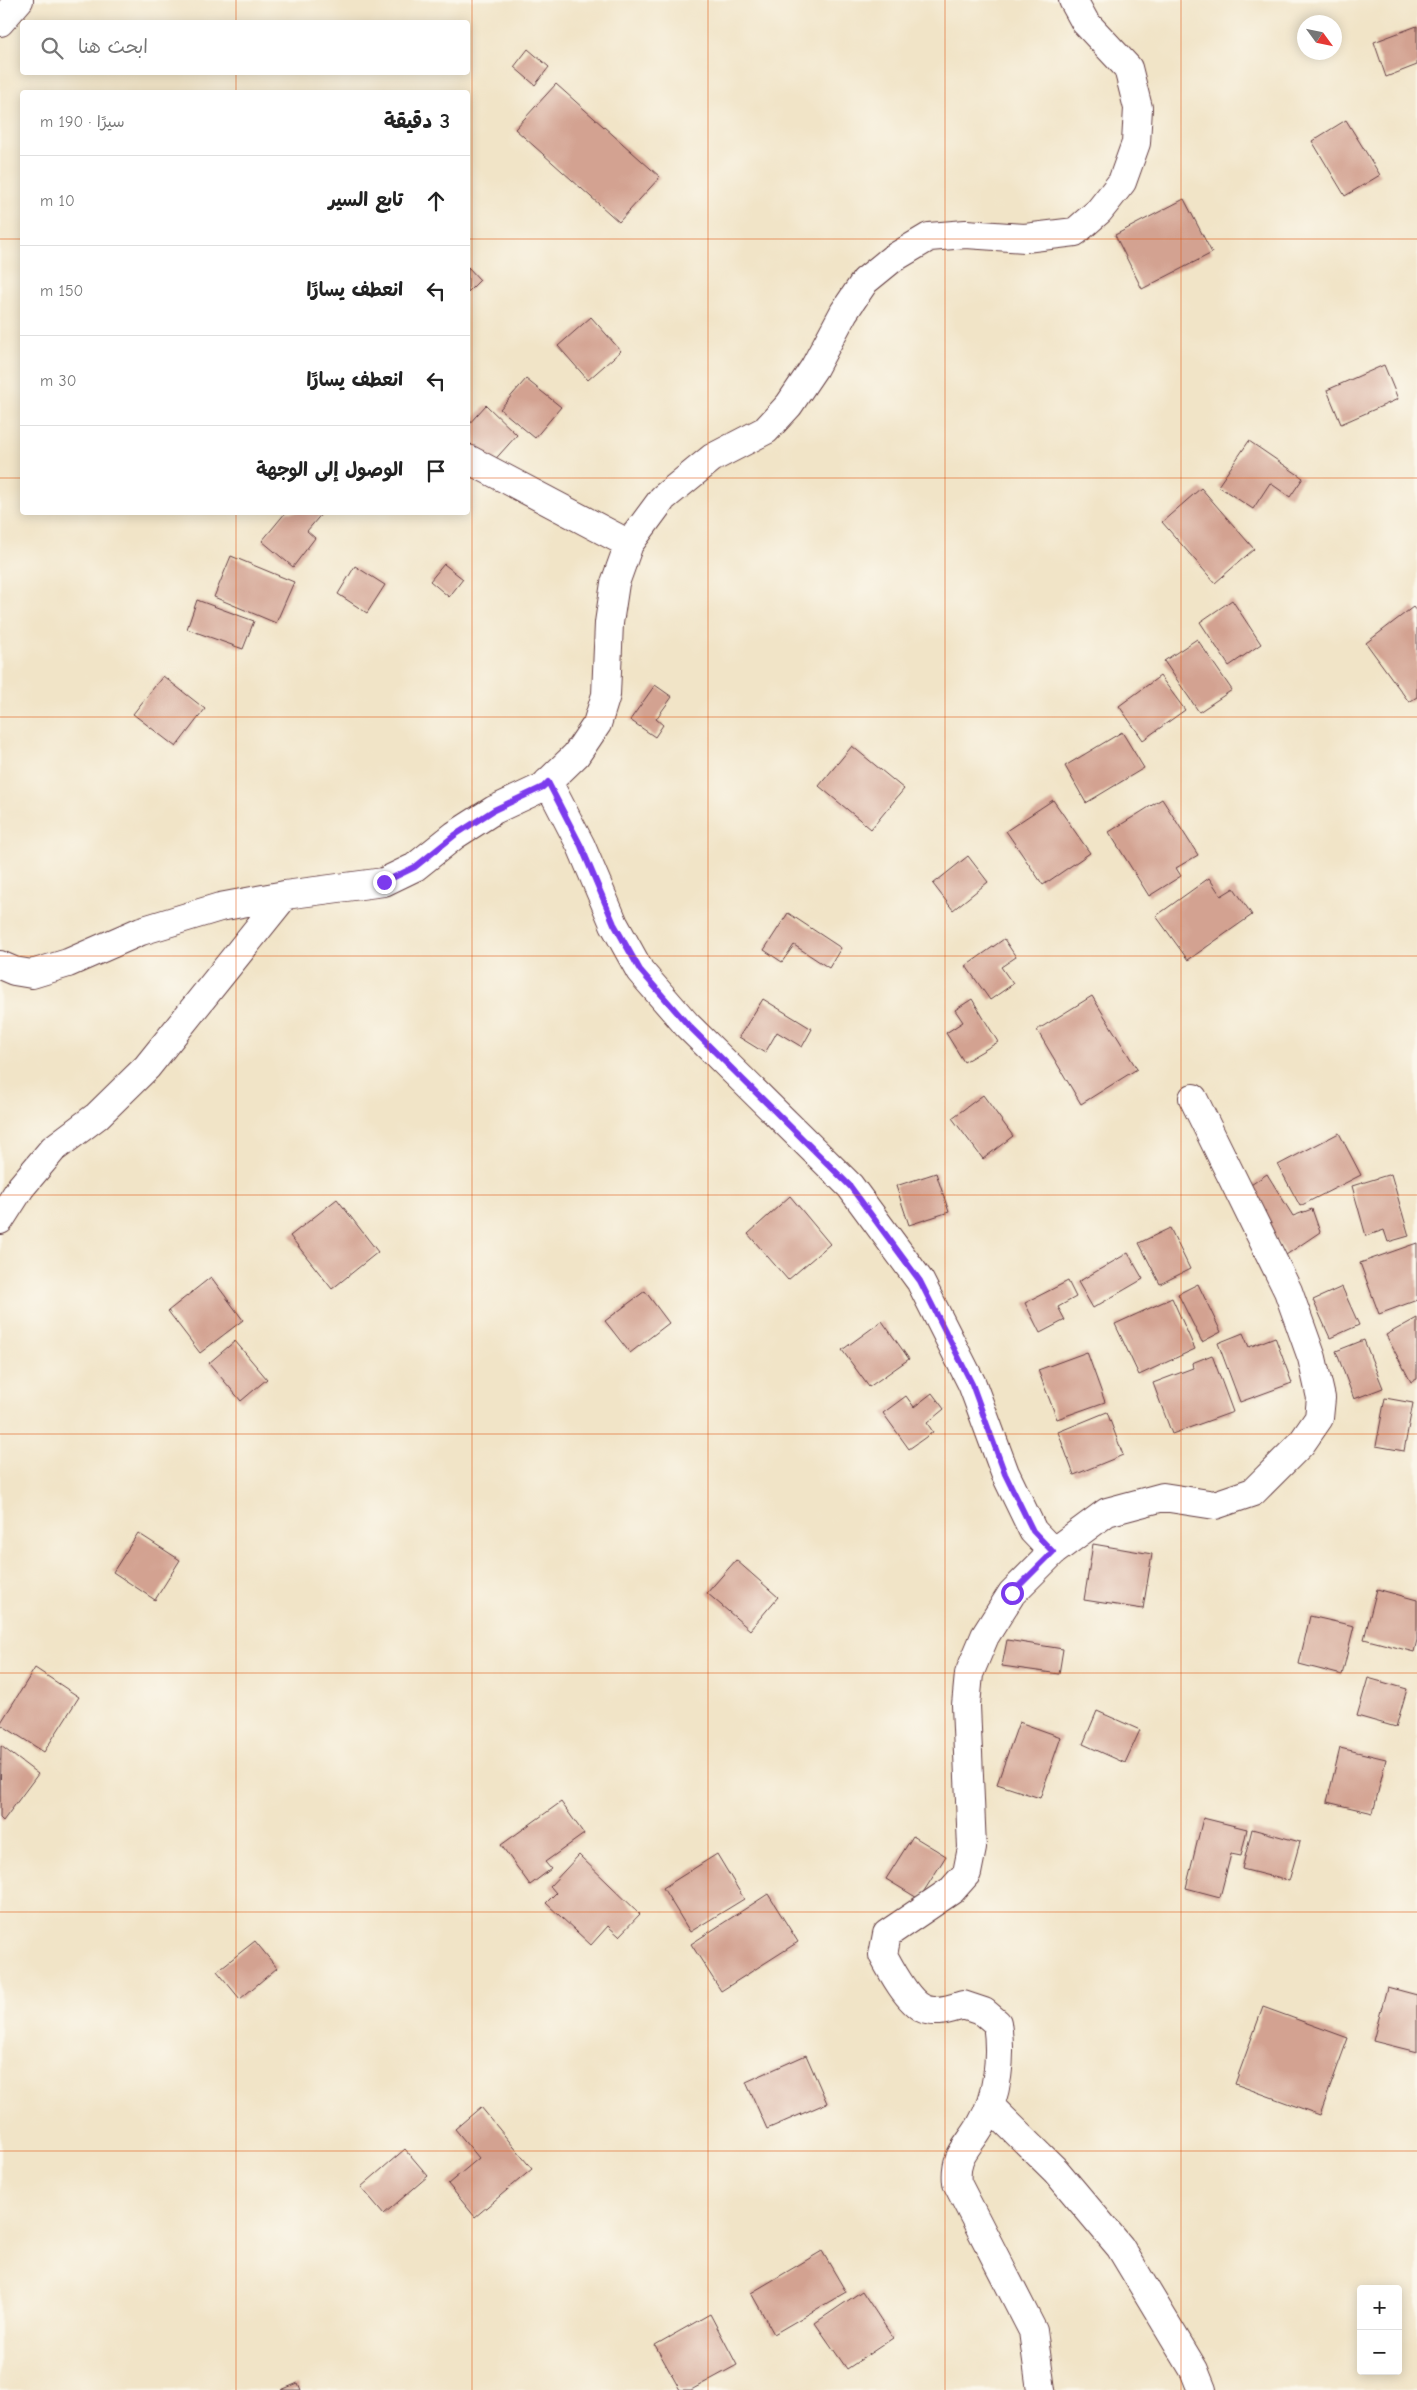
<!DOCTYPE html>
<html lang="ar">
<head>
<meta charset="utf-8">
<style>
	:root { --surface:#fff; --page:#f2f2f2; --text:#222; --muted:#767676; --line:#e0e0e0 }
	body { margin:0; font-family:"Comic Neue","Playpen Sans Arabic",sans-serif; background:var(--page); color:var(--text); direction:rtl }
	.controls { position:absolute; right:15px; bottom:15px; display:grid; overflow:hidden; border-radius:5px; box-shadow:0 2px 12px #0003 }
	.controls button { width:45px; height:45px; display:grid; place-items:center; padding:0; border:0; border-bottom:1px solid var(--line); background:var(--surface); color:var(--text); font:25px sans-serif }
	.compass { position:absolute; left:1297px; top:15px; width:45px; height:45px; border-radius:50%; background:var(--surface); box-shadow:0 2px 12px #0003; rotate:123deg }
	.stop { position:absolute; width:15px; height:15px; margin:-11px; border:4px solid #7c3aed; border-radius:50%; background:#fff }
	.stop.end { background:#7c3aed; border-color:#fff; box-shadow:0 1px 5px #0008 }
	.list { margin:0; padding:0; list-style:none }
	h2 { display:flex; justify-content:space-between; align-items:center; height:65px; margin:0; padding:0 20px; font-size:21px }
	h2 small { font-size:16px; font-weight:400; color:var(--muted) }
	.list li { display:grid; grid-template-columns:32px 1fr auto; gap:15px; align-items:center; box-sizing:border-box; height:90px; padding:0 20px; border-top:1px solid var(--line) }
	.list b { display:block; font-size:19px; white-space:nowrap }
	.list em { font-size:16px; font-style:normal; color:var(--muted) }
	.icon { flex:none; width:28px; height:28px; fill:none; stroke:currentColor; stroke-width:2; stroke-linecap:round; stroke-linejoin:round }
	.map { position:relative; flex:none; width:1417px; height:2390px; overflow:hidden; direction:ltr }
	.search { position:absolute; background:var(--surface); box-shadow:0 2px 12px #0003; left:20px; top:20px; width:450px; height:55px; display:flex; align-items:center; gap:12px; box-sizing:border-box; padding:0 18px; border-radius:5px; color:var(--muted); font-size:19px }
	.panel { position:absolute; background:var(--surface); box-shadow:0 2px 12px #0003; left:20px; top:90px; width:450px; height:425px; border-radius:5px; direction:rtl }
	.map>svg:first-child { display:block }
	.building { fill:#d3a291 }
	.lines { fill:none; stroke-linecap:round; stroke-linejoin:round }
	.street-casing { stroke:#633d42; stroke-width:30 }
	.street { stroke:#fff; stroke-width:28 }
	.route { stroke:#7c3aed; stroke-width:6 }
	.grid { fill:none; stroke:#e0560e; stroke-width:1; stroke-opacity:0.55 }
</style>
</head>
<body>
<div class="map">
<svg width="1417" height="2390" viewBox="0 0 1417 2390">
	<rect width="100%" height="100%" fill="#fbf7ec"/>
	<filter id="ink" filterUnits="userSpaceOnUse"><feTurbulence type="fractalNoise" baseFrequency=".02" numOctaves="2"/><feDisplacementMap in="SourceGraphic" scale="10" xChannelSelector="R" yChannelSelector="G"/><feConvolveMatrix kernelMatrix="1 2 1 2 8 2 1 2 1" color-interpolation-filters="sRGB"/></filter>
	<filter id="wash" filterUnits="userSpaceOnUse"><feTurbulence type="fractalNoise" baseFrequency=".0096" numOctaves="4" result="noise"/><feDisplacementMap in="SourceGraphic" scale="20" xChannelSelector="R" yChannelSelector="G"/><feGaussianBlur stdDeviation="1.12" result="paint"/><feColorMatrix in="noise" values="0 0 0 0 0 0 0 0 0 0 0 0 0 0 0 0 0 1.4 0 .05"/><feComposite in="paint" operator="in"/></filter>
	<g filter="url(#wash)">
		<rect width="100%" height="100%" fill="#f1e4c7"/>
		<g id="blocks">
			<!-- building -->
			<path class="building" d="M1417,26V65L1386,77L1374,42Z
				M528,49L549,67L535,85L514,67Z
				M556,84L660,177L619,222L515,129Z
				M1346,120L1380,175L1345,196L1312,141Z
				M1184,199L1212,253L1142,289L1115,235Z
				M468,267L480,280L468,292Z
				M591,317L621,351L588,380L558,346Z
				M1384,365L1398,399L1341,424L1327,390Z
				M526,379L561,407L535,438L500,409Z
				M486,405L517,435L491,464L468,441V425Z
				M1249,441L1303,478L1290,497L1270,483L1253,509L1218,486Z
				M1201,488L1254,549L1215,583L1162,522Z
				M286,512H323L307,531L315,538L293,567L262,541Z
				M231,556L294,582L276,623L214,597Z
				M444,564L463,579L449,597L430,581Z
				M355,566L385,585L367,613L338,594Z
				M197,600L254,621L243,649L187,629Z
				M1232,600L1261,644L1229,666L1200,622Z
				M1413,607L1417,612V697L1409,702L1366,643Z
				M1197,639L1232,690L1199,712L1164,661Z
				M163,676L205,709L176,747L133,714Z
				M1160,676L1185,710L1143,740L1119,706Z
				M655,685L672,697L656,719L663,725L655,737L630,720Z
				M1122,732L1144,768L1086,803L1065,766Z
				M852,746L904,789L871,829L819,786Z
				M1162,799L1198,855L1176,868L1181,876L1149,896L1109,832Z
				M1053,800L1090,853L1043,885L1006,831Z
				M968,856L988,882L953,910L933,884Z
				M1209,878L1221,896L1234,888L1252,915L1188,960L1156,916Z
				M788,913L841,948L829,968L794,945L782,962L764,950Z
				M1004,939L1016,957L1001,967L1013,984L990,1000L966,966Z
				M1092,996L1137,1069L1081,1104L1037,1030Z
				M763,999L812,1029L802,1047L777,1032L765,1053L739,1037Z
				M972,999L998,1042L964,1062L946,1033L963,1022L955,1010Z
				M983,1095L1013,1136L983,1159L952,1118Z
				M1339,1133L1361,1175L1300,1206L1278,1165Z
				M936,1173L949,1212L909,1225L896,1186Z
				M1267,1174L1293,1216L1312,1209L1320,1232L1286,1255L1245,1189Z
				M1391,1174L1409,1236L1388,1242L1384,1230L1366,1236L1352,1186Z
				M790,1196L830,1244L788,1280L748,1234Z
				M337,1199L378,1252L332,1289L290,1236Z
				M1170,1228L1190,1269L1160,1284L1139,1243Z
				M1417,1243V1300L1379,1314L1360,1263Z
				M1128,1253L1143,1279L1093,1308L1078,1282Z
				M211,1277L243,1320L200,1353L168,1311Z
				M1068,1281L1076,1297L1058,1307L1065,1320L1040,1333L1025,1303Z
				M1198,1284L1221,1332L1202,1342L1178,1294Z
				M1342,1287L1359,1325L1330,1338L1313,1300Z
				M645,1291L669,1323L630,1353L605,1321Z
				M1172,1298L1195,1349L1139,1375L1115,1324Z
				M1417,1318V1379L1411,1382L1386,1335Z
				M882,1321L909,1359L869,1387L842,1350Z
				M1243,1333L1249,1347L1275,1337L1292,1383L1240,1402L1218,1343Z
				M1364,1340L1383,1388L1354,1399L1336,1351Z
				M235,1341L267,1379L241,1401L209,1363Z
				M1087,1352L1105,1402L1057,1419L1038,1370Z
				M1212,1355L1233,1412L1172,1434L1153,1383L1193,1368L1192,1363Z
				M932,1393L944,1409L927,1423L933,1432L909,1449L883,1413L906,1396L914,1407Z
				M1385,1398L1413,1403L1404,1451L1376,1446Z
				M1107,1412L1123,1455L1074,1475L1058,1432Z
				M138,1533L180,1560L155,1600L113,1572Z
				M1093,1544L1152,1554L1143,1609L1084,1600Z
				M736,1560L778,1597L750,1630L707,1593Z
				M1377,1589L1417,1600V1640L1414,1652L1364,1639Z
				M1310,1616L1354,1626L1342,1675L1299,1664Z
				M1007,1640L1063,1649L1059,1674L1002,1666Z
				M35,1668L79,1697L44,1752L0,1724Z
				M1368,1678L1407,1689L1396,1727L1357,1716Z
				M1097,1711L1140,1730L1125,1763L1083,1744Z
				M1019,1722L1061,1737L1040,1798L997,1784Z
				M1,1746L38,1774L3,1821L0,1818Z
				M1340,1748L1386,1759L1373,1813L1327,1802Z
				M561,1802L584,1834L545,1862L551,1869L530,1885L501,1845Z
				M1203,1818L1247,1829L1241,1856L1231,1854L1220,1897L1186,1888Z
				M1252,1829L1300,1842L1289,1881L1242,1869Z
				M913,1836L946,1856L919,1899L886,1879Z
				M717,1854L744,1899L690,1932L663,1888Z
				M579,1855L640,1914L619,1936L608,1926L591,1945L546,1903L556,1893L550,1886Z
				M768,1894L798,1942L721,1991L691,1944Z
				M255,1941L277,1968L240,1999L217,1971Z
				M1387,1987L1417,1995V2052L1373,2041Z
				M1263,2007L1348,2038L1320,2115L1235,2084Z
				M806,2055L827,2103L767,2129L746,2082Z
				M481,2107L532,2169L475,2217L448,2184L479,2158L455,2129Z
				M405,2149L428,2176L384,2214L361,2187Z
				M822,2251L846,2292L774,2334L751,2293Z
				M862,2291L893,2338L847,2369L815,2323Z
				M710,2314L737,2365L691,2390H680L655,2345Z
				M298,2383L301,2390H281Z"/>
		</g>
	</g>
	<g filter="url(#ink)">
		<use href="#blocks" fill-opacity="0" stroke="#633d42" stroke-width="1"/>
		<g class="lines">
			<defs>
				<path id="street" d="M0,22L19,0
					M468,459L629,544
					M548,782L581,846L614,924L640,971L687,1025L850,1186L920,1281L972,1384L1005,1473L1033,1531L1053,1552
					M0,965L14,971L32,974L68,963L141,931L220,907L285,895L384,882L415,867L455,835L494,810L543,787L576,755L597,724L606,695L609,623L615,583L629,544L663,498L712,458L766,430L789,405L814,368L844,312L865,281L892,259L929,237L966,234L1025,238L1075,232L1099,211L1122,182L1136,143L1138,108L1128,68L1085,22L1073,0
					M0,1220L21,1187L53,1149L97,1116L147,1067L285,895
					M990,2106L1056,2171L1120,2247L1194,2370L1202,2390
					M1041,2390L1033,2331L957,2183C954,2154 968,2148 981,2125C998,2096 1002,2056 997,2023L984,2012L963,2005C951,2009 936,2014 924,2009C908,2002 891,1970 883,1955L887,1934L952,1890L967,1873L972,1848L966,1705L969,1674L985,1636L1012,1593L1053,1552L1107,1512L1163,1497L1215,1505L1253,1492L1301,1444L1319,1418L1321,1398L1312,1358L1288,1291L1193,1098"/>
			</defs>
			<!-- street casing -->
			<use href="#street" class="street-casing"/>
			<!-- street -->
			<use href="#street" class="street"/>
		</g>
	</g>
	<g class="lines" filter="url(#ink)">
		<!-- route -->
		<path class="route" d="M384,882L415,867L455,835L494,810L543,787L548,782L581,846L614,924L640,970L688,1025L850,1186L920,1281L972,1384L1005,1474L1033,1531L1053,1552L1012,1593"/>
	</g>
	<!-- grid -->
	<path class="grid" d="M236,0V22M472,0V2390M708,0V2390M945,0V2390M1181,0V2390M236,72V92M0,239H22M468,239H1417M0,478H22M468,478H1417M236,512V2390M0,717H1417M0,956H1417M0,1195H1417M0,1434H1417M0,1673H1417M0,1912H1417M0,2151H1417"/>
</svg>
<div class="controls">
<button>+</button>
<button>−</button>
</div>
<svg class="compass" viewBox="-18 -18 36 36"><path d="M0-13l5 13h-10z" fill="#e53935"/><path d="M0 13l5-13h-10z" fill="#767676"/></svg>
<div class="stop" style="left:1012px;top:1593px"></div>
<div class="stop end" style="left:384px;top:882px"></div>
<div class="search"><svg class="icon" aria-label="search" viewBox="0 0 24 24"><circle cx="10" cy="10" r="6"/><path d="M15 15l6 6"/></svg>ابحث هنا</div>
<section class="panel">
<h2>3 دقيقة<small>سيرًا · 190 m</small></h2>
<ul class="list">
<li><svg class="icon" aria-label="ahead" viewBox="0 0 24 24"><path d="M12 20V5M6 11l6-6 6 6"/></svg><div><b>تابع السير</b></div><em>10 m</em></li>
<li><svg class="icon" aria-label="left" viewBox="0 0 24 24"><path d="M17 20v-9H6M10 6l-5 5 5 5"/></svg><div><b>انعطف يسارًا</b></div><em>150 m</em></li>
<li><svg class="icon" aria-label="left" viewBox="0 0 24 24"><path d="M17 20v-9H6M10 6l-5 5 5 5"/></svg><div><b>انعطف يسارًا</b></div><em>30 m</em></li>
<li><svg class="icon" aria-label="arrive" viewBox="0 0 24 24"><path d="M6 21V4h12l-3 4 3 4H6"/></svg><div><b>الوصول إلى الوجهة</b></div></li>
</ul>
</section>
</div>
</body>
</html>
